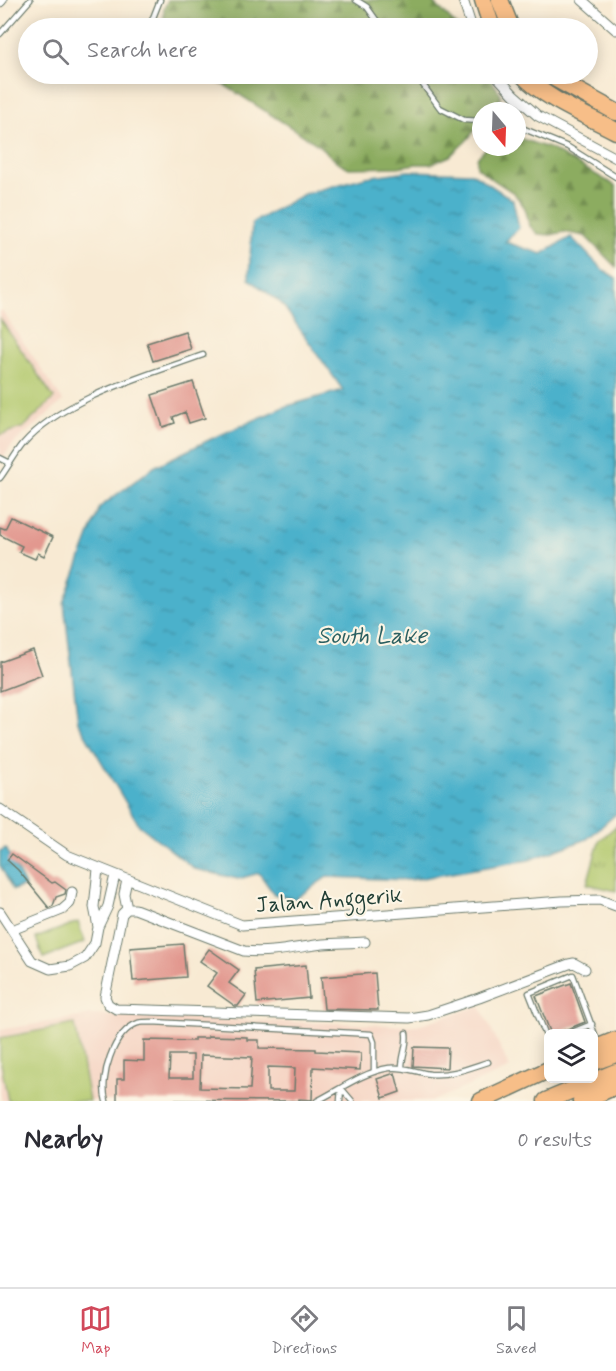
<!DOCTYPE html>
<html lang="en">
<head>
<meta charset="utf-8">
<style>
	:root { --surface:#fff; --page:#f2f2f3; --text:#2b2b33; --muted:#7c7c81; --line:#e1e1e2; --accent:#d1495b }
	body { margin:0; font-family:Mynerve,sans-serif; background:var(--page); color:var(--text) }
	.controls { position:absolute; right:18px; bottom:18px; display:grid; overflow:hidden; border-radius:9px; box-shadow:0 3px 15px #0003 }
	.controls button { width:54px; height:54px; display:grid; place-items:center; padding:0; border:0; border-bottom:2px solid var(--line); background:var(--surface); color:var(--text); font:30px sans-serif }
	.compass { position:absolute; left:472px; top:102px; width:54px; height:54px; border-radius:50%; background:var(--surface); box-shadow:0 3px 15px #0003; rotate:161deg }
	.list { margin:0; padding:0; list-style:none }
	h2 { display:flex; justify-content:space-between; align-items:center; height:78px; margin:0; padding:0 24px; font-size:26px }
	h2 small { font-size:20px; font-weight:400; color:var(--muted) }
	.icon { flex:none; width:33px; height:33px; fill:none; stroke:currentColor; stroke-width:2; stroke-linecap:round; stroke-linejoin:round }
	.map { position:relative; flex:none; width:616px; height:1101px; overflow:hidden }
	.search { position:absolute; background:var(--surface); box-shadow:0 3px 15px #0003; left:18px; right:18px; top:18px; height:66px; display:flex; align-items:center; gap:15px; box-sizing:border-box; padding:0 21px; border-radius:33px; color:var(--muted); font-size:22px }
	.sheet { height:186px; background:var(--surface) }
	nav { display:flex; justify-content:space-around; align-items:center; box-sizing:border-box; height:84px; border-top:2px solid var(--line); background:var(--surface); font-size:16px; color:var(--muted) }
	nav a { display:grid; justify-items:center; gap:3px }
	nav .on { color:var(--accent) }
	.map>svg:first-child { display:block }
	.built { fill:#f5d3c2 }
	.grass { fill:url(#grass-tufts); stroke:#688250; stroke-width:1.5 }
	.forest { fill:url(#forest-firs); stroke:#56744a; stroke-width:1.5 }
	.park { fill:#b1c86c; stroke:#688250; stroke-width:1.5 }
	.water { fill:url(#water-ripples); stroke:#367780; stroke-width:1.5 }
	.building { fill:#e2988f; fill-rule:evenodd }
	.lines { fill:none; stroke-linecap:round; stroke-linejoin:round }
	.lane-casing { stroke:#6b7a6c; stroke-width:7 }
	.street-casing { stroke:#6b7a6c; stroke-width:11 }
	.highway-casing { stroke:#6b7a6c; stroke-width:19 }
	.lane { stroke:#fff; stroke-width:4.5 }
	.street { stroke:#fff; stroke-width:9 }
	.highway { stroke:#f7be88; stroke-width:16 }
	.labels { text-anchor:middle; stroke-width:4.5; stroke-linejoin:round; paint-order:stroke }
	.street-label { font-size:22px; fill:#1f3d34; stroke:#fcf5e5 }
	.water-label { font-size:24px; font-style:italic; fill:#2c6061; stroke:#fcf5e5 }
</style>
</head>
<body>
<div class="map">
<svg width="616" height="1101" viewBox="0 0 616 1101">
	<defs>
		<pattern id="grass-tufts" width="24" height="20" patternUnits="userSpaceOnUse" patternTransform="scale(1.5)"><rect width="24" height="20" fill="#b1c86c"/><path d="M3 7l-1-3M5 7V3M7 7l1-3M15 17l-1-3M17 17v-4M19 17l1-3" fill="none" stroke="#8fa45a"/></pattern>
		<pattern id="forest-firs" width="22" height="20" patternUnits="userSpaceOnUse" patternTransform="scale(1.5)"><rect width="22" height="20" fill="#8cac60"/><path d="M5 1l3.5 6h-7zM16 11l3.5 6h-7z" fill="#728d50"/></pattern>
		<pattern id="water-ripples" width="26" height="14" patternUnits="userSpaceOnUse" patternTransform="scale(1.5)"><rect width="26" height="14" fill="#4cb1cb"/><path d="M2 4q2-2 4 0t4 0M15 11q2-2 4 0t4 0" fill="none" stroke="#3f91a6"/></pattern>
	</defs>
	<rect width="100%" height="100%" fill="#fcf5e5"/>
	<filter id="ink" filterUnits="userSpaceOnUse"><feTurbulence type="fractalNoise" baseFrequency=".0167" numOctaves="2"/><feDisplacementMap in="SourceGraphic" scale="12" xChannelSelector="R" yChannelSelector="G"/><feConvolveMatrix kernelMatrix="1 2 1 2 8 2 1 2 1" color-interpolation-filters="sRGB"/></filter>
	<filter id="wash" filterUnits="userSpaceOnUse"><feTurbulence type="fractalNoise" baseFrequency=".008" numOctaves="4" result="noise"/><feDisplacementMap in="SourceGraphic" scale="24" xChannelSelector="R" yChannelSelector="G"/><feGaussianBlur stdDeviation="1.35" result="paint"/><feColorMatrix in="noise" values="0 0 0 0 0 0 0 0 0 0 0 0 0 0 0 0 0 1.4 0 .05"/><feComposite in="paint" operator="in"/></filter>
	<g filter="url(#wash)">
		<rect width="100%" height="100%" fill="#f8ead3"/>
		<!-- built -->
		<path class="built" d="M0,308L63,401L13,444L0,462Z
			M480,1006L510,1068L433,1101H2L0,1093V1030L92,1015L414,1026Z"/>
		<!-- grass -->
		<path class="grass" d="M616,826V891L587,884L599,841Z"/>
		<!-- forest -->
		<path class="forest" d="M168,0H431L459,28H173L164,21V9Z
			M201,74H487L500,93L501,98L490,111H481V123L466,141L450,156L431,164H416L398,167L349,168L336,161L317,144L226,86L205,77Z
			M519,138L551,149L616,186V267L585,236L564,232L551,235L538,234L530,226L525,208L514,193L489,177L477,167V158L487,147H517V139Z"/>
		<!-- park -->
		<path class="park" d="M0,319L54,398L24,427L0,435Z
			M78,922L85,942L43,958L36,938Z
			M75,1024L89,1101H8L0,1058V1038Z"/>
		<!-- water -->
		<path class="water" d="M408,171L472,173L513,200L519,228L505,242L542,254L571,237L603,270L616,278V814L587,839L529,860L410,880L327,877L295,899L274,894L259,873L238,879L195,869L139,825L78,722L64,603L100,507L154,467L209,440L284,407L343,390L282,304L249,279L252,223L304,194L366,177Z
			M6,848L25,886L13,890L0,865V851Z"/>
		<g id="blocks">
			<!-- building -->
			<path class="building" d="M185,331L191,349L153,361L147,343Z
				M193,382L205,418L189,423L185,412L173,417L175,423L163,427L152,395Z
				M11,517L53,537L44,556L38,553L35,559L19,552L22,546L0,535V527L5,529Z
				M33,650L42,675L0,691V662Z
				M12,854L52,883L55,882L66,890L65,894L56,897L53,906L49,908L18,870L7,860Z
				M183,944L186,977L133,981L130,948Z
				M209,949L239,970L229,983L246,995L238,1006H235L207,986L217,973L200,961Z
				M306,965L309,998L257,1003L254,970Z
				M375,973L378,1010L324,1009L321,977Z
				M571,983L585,1022L555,1034H551L536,996Z
				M208,1036L247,1037V1040H259V1048L316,1049V1051L361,1053L360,1070L313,1067L312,1100L299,1099V1101L143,1100V1101H117V1079H124V1060L144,1061V1040L194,1041V1038H208ZM170,1055H193V1078H169ZM201,1055L252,1057L250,1089L200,1088ZM268,1067L295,1068L294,1091H268Z
				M414,1047L448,1048L447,1068L413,1066Z
				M395,1073L400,1092L383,1098L377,1079Z"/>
		</g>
	</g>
	<g filter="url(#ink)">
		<use href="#blocks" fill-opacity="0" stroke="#6b7a6c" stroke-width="1.5"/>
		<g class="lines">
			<defs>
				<path id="lane" d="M356,0L367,7L382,28
					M149,28L160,0
					M0,34L30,0
					M156,74L158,77
					M415,74L440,108L464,120L481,121
					M517,126L568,147L616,177
					M0,458L10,463
					M0,478C8,467 15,454 23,444C62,398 148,375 203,355
					M567,1034L592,1024
					M548,1041L529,993L573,975L598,1043
					M402,1067C402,1055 408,1045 406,1033
					M341,1088L352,1101
					M106,1101C99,1078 113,1032 138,1023C142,1022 147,1022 152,1022L371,1034L374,1042V1072
					M317,1101C339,1090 363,1072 389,1068C404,1066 415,1072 430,1074C450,1076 469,1068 488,1062
					M340,1101L341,1088"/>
				<path id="street" d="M463,0L472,28
					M582,0L616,30
					M0,2L2,0
					M495,74L514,95L538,116L616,158
					M0,809L67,855L242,925L562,901L600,900L616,906
					M98,869L94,907L98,927
					M127,880L124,894L127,909
					M0,912L32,961L50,969L70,966L85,958L95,943L98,927L108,906L115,875
					M12,930L62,910L70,903L72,892
					M365,942C351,943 337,943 323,944C297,947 271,954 244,951L135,909H127L122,914L105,997L108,1004L116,1009L409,1018L428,1015L479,998L569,964L574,963L585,969"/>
				<path id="highway" d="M483,0L492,28
					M500,0L511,28
					M522,74C545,99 586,115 616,131
					M549,74L556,79L616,112
					M594,1049L616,1040
					M594,1062L616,1054
					M481,1101L548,1070
					M546,1101L616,1072
					M581,1101L616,1086"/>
			</defs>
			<!-- lane casing -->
			<use href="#lane" class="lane-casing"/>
			<!-- street casing -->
			<use href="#street" class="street-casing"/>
			<!-- highway casing -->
			<use href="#highway" class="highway-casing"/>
			<!-- lane -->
			<use href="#lane" class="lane"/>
			<!-- street -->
			<use href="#street" class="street"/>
			<!-- highway -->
			<use href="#highway" class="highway"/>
		</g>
	</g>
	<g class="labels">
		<!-- street labels -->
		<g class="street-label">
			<text transform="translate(329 899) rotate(-4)" y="8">Jalan Anggerik</text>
		</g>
		<!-- water labels -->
		<g class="water-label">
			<text x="372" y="643">South Lake</text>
		</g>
	</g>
</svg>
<div class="controls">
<button><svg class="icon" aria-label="layers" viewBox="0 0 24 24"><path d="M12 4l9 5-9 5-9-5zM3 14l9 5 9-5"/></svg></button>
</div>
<svg class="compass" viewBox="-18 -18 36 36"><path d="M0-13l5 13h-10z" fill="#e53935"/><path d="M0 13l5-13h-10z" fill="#7c7c81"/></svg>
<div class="search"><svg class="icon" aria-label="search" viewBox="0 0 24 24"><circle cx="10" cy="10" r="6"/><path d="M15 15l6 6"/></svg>Search here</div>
</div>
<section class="sheet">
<h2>Nearby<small>0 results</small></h2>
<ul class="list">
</ul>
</section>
<nav>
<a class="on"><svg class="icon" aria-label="map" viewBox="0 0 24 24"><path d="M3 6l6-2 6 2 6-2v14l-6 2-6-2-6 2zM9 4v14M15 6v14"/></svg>Map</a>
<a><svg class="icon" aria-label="directions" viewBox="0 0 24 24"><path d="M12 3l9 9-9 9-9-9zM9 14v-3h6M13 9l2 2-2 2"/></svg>Directions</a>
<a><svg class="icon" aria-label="saved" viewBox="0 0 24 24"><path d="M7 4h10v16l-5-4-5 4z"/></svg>Saved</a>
</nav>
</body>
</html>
